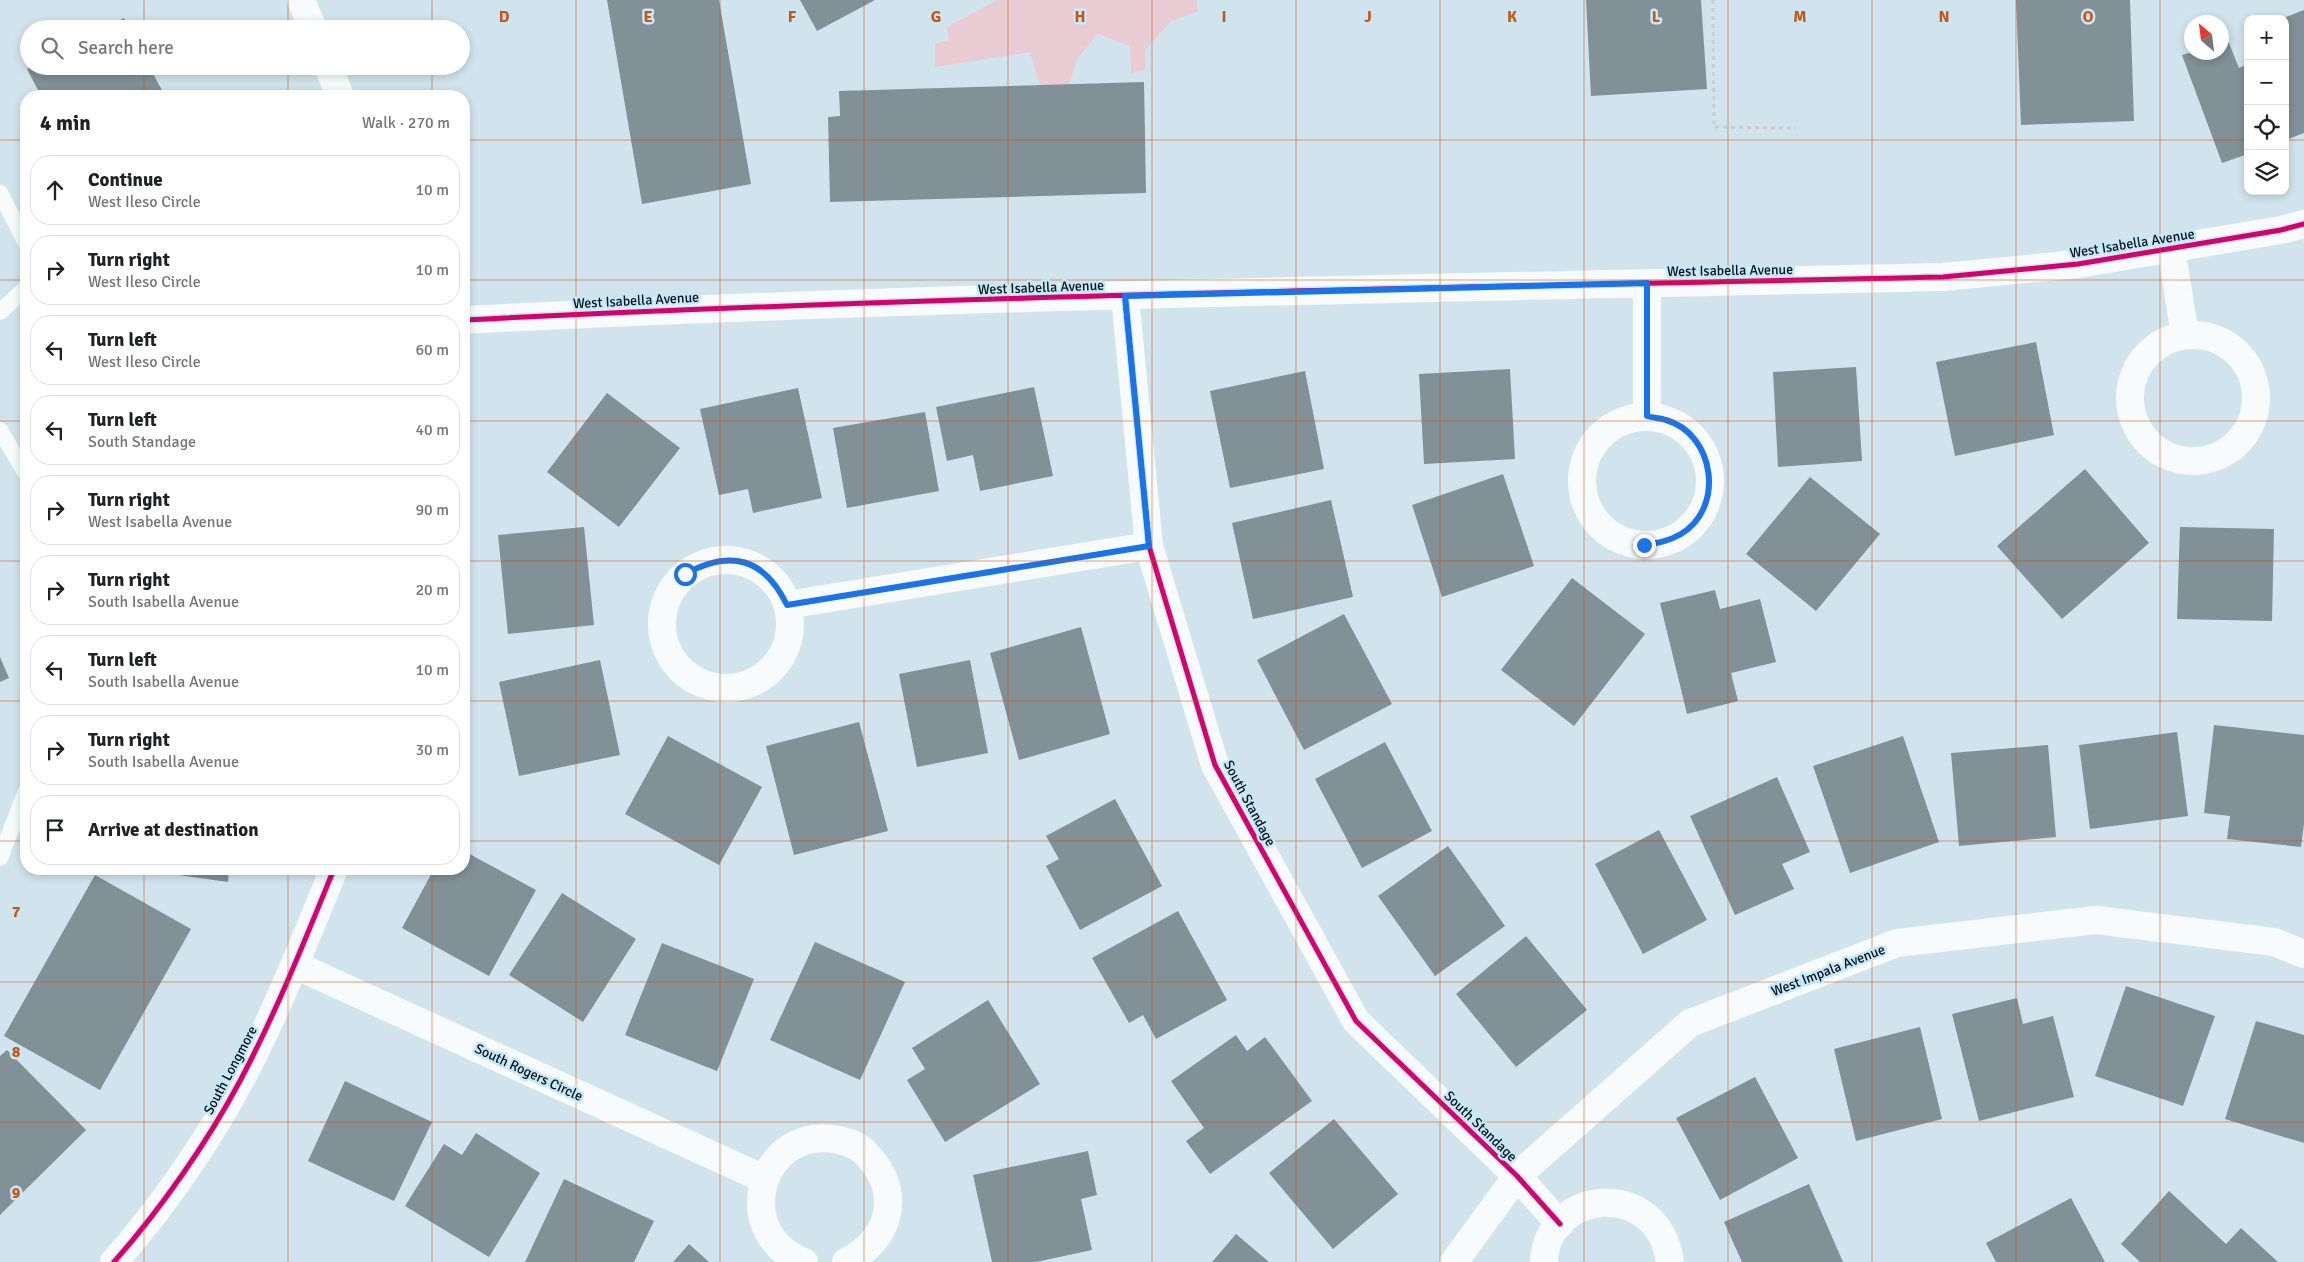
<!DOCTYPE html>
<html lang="en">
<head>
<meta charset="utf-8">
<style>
	:root { --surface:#fff; --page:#f2f2f2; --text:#202124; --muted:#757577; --line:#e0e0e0 }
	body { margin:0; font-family:Signika,sans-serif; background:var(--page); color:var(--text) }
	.controls { position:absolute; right:15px; top:15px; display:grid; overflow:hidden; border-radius:10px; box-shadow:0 2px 8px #0003 }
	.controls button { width:45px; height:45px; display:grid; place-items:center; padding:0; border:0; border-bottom:1px solid var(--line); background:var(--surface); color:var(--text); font:25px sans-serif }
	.compass { position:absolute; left:2184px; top:15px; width:45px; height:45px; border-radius:50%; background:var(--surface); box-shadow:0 2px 8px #0003; rotate:332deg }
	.stop { position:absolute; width:15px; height:15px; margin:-11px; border:4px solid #1a73e8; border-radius:50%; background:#fff }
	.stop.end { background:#1a73e8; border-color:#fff; box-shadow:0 1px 5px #0008 }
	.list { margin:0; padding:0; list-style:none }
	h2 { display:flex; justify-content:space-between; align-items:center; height:65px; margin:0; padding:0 20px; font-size:21px }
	h2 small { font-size:16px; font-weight:400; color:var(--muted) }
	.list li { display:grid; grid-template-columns:32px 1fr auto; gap:15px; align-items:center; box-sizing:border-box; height:70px; margin:0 10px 10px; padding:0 10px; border:1px solid var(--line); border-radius:20px }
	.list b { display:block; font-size:19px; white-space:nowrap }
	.list p { margin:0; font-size:16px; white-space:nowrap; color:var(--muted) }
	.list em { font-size:16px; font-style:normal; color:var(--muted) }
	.icon { flex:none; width:28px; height:28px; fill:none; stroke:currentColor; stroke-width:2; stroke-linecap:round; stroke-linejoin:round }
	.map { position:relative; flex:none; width:2304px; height:1262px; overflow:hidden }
	.search { position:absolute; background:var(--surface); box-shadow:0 2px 8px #0003; left:20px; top:20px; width:450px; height:55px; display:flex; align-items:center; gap:12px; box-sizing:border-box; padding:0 18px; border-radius:28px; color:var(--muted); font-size:19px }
	.panel { position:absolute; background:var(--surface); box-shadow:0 2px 8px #0003; left:20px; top:90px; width:450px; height:785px; border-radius:20px }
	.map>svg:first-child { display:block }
	.green { fill:#e9cbd4 }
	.building { fill:#829097 }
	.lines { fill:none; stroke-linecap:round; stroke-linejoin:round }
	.path { stroke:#cad0d2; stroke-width:3; stroke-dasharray:4 4; stroke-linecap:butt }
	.service { stroke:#f8fbfc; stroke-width:16 }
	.minor { stroke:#f8fbfc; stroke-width:28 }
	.tertiary { stroke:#f8fbfc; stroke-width:28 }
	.cycleway-casing { stroke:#c6e8f8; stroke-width:8 }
	.cycleway { stroke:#d6006c; stroke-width:5 }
	.route { stroke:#1a73e8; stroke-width:6 }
	.grid { fill:none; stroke:#d1520d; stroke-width:1; stroke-opacity:0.55 }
	.labels { text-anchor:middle; stroke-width:5; stroke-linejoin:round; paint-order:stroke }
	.street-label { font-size:14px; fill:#051116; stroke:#c6e8f8 }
	.grid-label { font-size:16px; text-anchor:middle; font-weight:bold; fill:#d1520d; stroke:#c6e8f8; stroke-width:5; stroke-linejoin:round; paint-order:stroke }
</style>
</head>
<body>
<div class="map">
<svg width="2304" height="1262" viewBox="0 0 2304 1262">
	<rect width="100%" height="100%" fill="#d1e4ed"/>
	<!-- green -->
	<path class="green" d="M997,0H1196L1198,12L1171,21L1145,50V70L1131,73L1130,46L1098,34L1077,59L1069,84L1041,88L1030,52L935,67V43L949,40L947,27Z"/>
	<!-- building -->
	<path class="building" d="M607,0H719L751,184L642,204Z
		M800,0H875L817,31Z
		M1586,0H1701L1707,89L1591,96Z
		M2016,0H2130L2134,121L2021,125Z
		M2304,10V133L2285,140V19H2281Z
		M124,18L129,29H104Z
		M2227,38L2239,68L2248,64V154L2222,163L2182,55L2192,52H2222V41Z
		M32,66H149L165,96H41L27,69Z
		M1144,82L1146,193L830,202L828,117L840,116L839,91Z
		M2036,342L2054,435L1955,456L1936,362Z
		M1856,367L1862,461L1778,467L1773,372Z
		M1510,369L1515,459L1424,464L1419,374Z
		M1305,371L1324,469L1230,488L1210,391Z
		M1034,387L1053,476L980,491L973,455L947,461L936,407Z
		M798,388L822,498L753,513L748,489L719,495L700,409Z
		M607,393L680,448L619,527L547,472Z
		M925,412L939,491L847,508L833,428Z
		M2085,469L2149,543L2062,619L1997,546Z
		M1503,474L1534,566L1442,597L1412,505Z
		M1810,477L1880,534L1816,611L1746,554Z
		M1331,500L1353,597L1253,619L1232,523Z
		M584,527L594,625L508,634L498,535Z
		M2180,527L2274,529L2272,621L2177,619Z
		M1572,578L1645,634L1574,726L1501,670Z
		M1715,590L1720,609L1760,599L1776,662L1731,673L1738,701L1687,714L1660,603Z
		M1344,614L1392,704L1304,750L1257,660Z
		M1081,627L1110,734L1019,760L990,653Z
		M0,657L9,678L0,682Z
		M600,660L620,755L519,776L499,682Z
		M970,660L988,753L917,767L899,674Z
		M859,722L888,831L794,855L766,746Z
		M2214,725L2304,735V824L2301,847L2227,839L2230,816L2204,813Z
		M2177,732L2188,816L2090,829L2079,745Z
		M668,736L762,787L719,865L625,814Z
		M1903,736L1939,842L1850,873L1813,766Z
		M1385,742L1432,831L1362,868L1315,779Z
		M2048,745L2056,837L1959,846L1951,753Z
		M1777,777L1810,852L1782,864L1794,889L1735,915L1690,816Z
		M1115,799L1162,886L1080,930L1046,866L1059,859L1046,836Z
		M1659,830L1707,920L1643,954L1595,864Z
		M1448,846L1505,926L1435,976L1378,896Z
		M464,851L536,890L489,976L402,928L434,869H464Z
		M135,869H229L228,882Z
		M95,875L191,929L100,1090L4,1036Z
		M562,893L636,939L583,1022L509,975Z
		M1178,911L1227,1000L1156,1039L1143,1015L1129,1023L1092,958Z
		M1526,936L1587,1010L1516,1067L1456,994Z
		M815,942L905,982L860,1080L770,1040Z
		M662,943L754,979L717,1071L625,1035Z
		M2126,986L2215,1016L2183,1106L2095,1076Z
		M2017,998L2023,1024L2053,1016L2074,1097L1979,1121L1952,1014Z
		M988,1000L1040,1084L945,1142L907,1080L925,1069L912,1048Z
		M2256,1021L2304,1035V1143L2225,1119Z
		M1920,1027L1942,1119L1856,1141L1834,1049Z
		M1236,1035L1247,1051L1265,1037L1312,1101L1210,1174L1186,1141L1204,1128L1171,1081Z
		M7,1050L86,1130L0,1215V1056Z
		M1755,1077L1798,1158L1720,1200L1676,1118Z
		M345,1081L432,1122L394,1201L308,1161Z
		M1334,1119L1398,1194L1333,1249L1269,1173Z
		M476,1133L540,1173L489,1257L405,1206L444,1144L462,1155Z
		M1088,1151L1097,1195L1081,1199L1092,1250L1036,1262H992L973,1175Z
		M564,1179L654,1221L634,1262H525Z
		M1809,1184L1843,1262H1742L1724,1222Z
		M2169,1191L2226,1244L2241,1228L2278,1262H2140L2121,1244Z
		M2071,1198L2105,1262H1996L1986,1243Z
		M1236,1234L1269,1262H1212Z
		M689,1244L709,1262H673Z"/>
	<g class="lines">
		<!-- path -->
		<path class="path" d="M1713,0L1714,127L1796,128"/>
		<!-- service -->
		<path class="service" d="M0,193L26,243
			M0,312L26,288
			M0,430L26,474
			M0,858L26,791"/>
		<!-- minor -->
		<path class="minor" d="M2171,248L2185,335
			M1647,283V416
			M1125,296L1149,546L1215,765L1356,1021L1517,1176L1560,1224
			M464,320C956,295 1450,288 1943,277L2078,264L2281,230L2304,224
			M2130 398a63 63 0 1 1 126 0a63 63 0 1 1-126 0Z
			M1582 481a64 64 0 1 1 128 0a64 64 0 1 1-128 0Z
			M662 624a64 64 0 1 1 128 0a64 64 0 1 1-128 0Z
			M787,605L1149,546
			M295,965L764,1179
			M804,1262C728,1233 761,1123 839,1140C849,1142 861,1147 868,1156C880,1169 889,1185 888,1204C887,1231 869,1250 846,1262
			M1454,1262L1517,1176L1690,1023L1897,943L2096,920L2274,942L2304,954
			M1544,1262C1546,1189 1658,1177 1670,1262"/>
		<!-- tertiary -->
		<path class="tertiary" d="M301,0L313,29
			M328,66L340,96
			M114,1262C160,1210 207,1143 240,1081C276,1013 305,940 334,869"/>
		<defs>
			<path id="cycleway" d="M1125,296L1149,546L1215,765L1356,1021L1517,1176L1560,1224
				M464,320C956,295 1450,288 1943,277L2078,264L2281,230L2304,224
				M114,1262C160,1210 207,1143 240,1081C276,1013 305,940 334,869"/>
		</defs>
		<!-- cycleway casing -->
		<use href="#cycleway" class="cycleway-casing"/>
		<!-- cycleway -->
		<use href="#cycleway" class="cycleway"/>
	</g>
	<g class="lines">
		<!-- route -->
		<path class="route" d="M685,574C731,549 764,558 787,605L1149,546L1125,296L1647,283V416C1653,418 1660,418 1666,420C1715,434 1725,508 1681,534C1669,541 1658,543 1644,545"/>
	</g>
	<!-- grid -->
	<path class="grid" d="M144,0V29M288,0V29M432,0V29M576,0V1262M720,0V1262M864,0V1262M1008,0V1262M1152,0V1262M1296,0V1262M1440,0V1262M1584,0V1262M1728,0V1262M1872,0V1262M2016,0V1262M2160,0V1262M144,66V96M288,66V96M432,66V96M0,140H26M464,140H2248M2285,140H2304M0,280H26M464,280H2304M0,421H26M464,421H2304M0,561H26M464,561H2304M0,701H26M464,701H2304M0,841H26M464,841H2304M144,869V1262M288,869V1262M432,869V1262M0,982H2304M0,1122H2304"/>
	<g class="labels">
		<!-- street labels -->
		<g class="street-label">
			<text transform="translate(2132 243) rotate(-9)" y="5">West Isabella Avenue</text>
			<text transform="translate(1730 270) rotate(-1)" y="5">West Isabella Avenue</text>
			<text transform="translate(1041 287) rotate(-2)" y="5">West Isabella Avenue</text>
			<text transform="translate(636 300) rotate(-3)" y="5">West Isabella Avenue</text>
			<text transform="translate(1250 803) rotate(62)" y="5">South Standage</text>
			<text transform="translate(1828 970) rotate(-21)" y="5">West Impala Avenue</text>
			<text transform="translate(230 1070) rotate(-62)" y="5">South Longmore</text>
			<text transform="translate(529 1072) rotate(25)" y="5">South Rogers Circle</text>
			<text transform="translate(1481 1126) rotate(44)" y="5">South Standage</text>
		</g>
	</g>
	<g class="grid-label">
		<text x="504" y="22">D</text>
		<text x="648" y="22">E</text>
		<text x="792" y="22">F</text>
		<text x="936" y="22">G</text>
		<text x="1080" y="22">H</text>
		<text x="1224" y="22">I</text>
		<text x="1368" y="22">J</text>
		<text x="1512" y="22">K</text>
		<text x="1656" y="22">L</text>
		<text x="1800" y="22">M</text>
		<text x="1944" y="22">N</text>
		<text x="2088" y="22">O</text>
		<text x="16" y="917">7</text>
		<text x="16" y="1057">8</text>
		<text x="16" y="1198">9</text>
	</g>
</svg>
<div class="controls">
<button>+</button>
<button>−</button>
<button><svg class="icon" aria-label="locate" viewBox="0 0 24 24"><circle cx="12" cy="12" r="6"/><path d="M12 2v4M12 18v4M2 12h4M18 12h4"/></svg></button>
<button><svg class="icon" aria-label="layers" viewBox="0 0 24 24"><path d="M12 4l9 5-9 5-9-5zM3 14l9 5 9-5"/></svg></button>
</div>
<svg class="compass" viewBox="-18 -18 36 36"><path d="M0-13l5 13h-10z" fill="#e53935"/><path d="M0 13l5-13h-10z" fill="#757577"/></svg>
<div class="stop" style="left:685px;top:574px"></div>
<div class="stop end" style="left:1644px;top:545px"></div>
<div class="search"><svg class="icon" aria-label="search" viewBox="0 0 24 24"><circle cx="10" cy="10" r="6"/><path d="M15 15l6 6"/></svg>Search here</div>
<section class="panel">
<h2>4 min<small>Walk · 270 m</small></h2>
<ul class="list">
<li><svg class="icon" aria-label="ahead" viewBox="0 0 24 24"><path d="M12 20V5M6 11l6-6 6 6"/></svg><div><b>Continue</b><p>West Ileso Circle</p></div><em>10 m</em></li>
<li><svg class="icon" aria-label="right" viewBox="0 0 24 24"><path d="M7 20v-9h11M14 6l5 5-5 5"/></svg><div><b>Turn right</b><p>West Ileso Circle</p></div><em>10 m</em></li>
<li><svg class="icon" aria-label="left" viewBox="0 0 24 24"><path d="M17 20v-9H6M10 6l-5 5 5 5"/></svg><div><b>Turn left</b><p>West Ileso Circle</p></div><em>60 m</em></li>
<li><svg class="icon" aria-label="left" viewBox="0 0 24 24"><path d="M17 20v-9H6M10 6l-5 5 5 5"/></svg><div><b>Turn left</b><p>South Standage</p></div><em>40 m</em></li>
<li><svg class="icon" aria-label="right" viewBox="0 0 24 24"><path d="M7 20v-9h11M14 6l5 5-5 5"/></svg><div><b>Turn right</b><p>West Isabella Avenue</p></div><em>90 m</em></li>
<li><svg class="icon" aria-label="right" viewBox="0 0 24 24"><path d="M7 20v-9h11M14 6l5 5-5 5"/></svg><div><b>Turn right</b><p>South Isabella Avenue</p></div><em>20 m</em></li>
<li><svg class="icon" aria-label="left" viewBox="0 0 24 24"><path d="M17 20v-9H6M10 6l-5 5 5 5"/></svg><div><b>Turn left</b><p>South Isabella Avenue</p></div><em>10 m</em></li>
<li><svg class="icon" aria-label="right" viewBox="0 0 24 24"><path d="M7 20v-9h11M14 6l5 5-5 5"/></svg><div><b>Turn right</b><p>South Isabella Avenue</p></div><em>30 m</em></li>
<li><svg class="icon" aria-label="arrive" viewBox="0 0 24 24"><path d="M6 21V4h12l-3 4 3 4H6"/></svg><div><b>Arrive at destination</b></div></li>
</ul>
</section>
</div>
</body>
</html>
